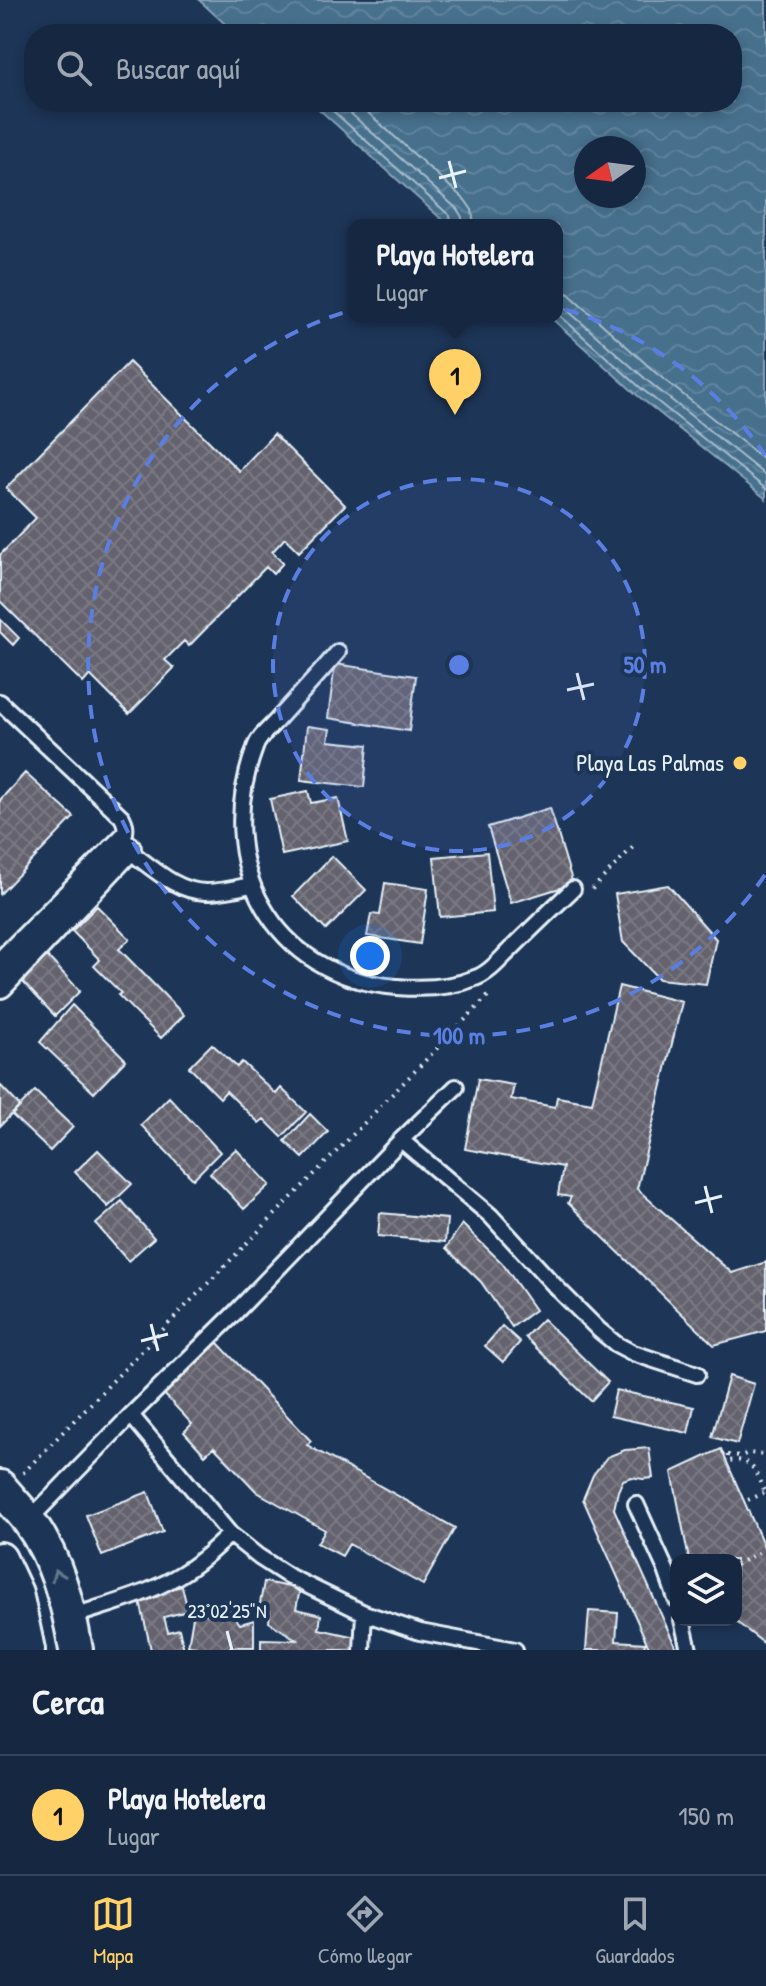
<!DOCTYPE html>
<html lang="es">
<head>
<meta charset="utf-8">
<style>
	:root { --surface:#162841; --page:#23344c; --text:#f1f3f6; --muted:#9ea6b1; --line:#35445a; --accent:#ffd166 }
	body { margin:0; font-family:"Patrick Hand",sans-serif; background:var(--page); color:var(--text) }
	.controls { position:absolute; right:24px; bottom:24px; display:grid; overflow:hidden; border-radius:16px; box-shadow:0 4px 12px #0003 }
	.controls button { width:72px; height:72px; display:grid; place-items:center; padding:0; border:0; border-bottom:2px solid var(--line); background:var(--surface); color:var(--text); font:40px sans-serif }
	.compass { position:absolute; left:574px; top:136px; width:72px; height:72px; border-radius:50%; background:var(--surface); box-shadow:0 4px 12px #0003; rotate:256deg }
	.you { position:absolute; left:370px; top:956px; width:28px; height:28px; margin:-20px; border:6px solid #fff; border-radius:50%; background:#1a73e8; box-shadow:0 0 0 12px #1a73e833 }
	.badge { display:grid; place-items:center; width:52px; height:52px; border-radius:50%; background:var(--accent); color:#111; font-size:26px; font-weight:700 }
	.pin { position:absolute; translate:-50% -66px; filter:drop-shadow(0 2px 4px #0008) }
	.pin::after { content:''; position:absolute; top:42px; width:28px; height:24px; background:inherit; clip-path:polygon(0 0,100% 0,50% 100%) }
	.popup { position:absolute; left:347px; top:219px; width:216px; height:104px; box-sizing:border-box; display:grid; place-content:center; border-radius:16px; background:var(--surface); filter:drop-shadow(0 2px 6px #0005); font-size:26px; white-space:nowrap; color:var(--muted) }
	.popup b { font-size:30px; color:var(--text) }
	.popup::after { content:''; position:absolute; left:50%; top:100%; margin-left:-16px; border:16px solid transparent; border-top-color:var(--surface) }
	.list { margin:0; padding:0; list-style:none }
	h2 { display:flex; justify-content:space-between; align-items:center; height:104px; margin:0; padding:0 32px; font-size:34px }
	h2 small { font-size:26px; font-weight:400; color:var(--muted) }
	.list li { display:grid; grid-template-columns:52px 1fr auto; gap:24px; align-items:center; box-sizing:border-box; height:120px; padding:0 32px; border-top:2px solid var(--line) }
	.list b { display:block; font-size:30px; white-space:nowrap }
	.list p { margin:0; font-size:26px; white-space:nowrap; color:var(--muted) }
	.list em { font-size:26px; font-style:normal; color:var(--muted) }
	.icon { flex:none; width:44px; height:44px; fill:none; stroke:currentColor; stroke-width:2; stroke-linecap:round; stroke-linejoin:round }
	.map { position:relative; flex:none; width:766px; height:1650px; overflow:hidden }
	.search { position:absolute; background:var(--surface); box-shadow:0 4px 12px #0003; left:24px; right:24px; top:24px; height:88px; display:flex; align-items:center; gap:20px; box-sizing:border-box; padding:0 28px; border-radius:32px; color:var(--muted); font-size:30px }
	.sheet { height:224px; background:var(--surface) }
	nav { display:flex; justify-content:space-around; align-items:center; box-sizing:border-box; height:112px; border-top:2px solid var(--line); background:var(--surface); font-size:22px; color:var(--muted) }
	nav a { display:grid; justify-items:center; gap:4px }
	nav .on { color:var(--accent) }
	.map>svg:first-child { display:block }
	.water { fill:url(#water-waves); stroke:#87a3b8; stroke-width:2; fill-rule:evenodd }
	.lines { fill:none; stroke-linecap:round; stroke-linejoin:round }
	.shore { stroke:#a7bdcd; stroke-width:2 }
	.building { fill:url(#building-cross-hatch); stroke:#e8f1f8; stroke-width:2 }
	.service-casing { stroke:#e8f1f8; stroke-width:20 }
	.minor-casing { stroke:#e8f1f8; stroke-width:32 }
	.tertiary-casing { stroke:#e8f1f8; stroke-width:38 }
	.path { stroke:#e8f1f8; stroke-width:4; stroke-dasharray:2 6; stroke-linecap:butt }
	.service { stroke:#1d3557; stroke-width:14 }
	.minor { stroke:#1d3557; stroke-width:26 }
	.tertiary { stroke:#1d3557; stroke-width:32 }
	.oneway { stroke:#64778f }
	.ticks { fill:none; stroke:#e8f1f8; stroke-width:3 }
	.ring { fill:none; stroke:#5a7fe2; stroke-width:4; stroke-dasharray:14 10 }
	.poi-dot { fill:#ffd166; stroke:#1d3557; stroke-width:3 }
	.labels { text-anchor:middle; stroke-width:8; stroke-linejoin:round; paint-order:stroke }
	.poi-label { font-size:24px; fill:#e8f1f8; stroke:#1d3557; text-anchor:end }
	.ticks-label { font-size:20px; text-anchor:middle; fill:#e8f1f8; stroke:#1d3557; stroke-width:8; stroke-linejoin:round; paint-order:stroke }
	.centre { fill:#5a7fe2; stroke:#1d3557; stroke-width:4 }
	.ring-label { font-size:24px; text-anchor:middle; font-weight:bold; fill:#5a7fe2; stroke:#1d3557; stroke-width:8; stroke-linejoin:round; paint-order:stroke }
</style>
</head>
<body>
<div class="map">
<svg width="766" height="1650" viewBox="0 0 766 1650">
	<defs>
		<pattern id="water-waves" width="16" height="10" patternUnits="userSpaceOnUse" patternTransform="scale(2)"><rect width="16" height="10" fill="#466f8d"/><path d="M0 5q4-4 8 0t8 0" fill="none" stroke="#61849e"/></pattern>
		<pattern id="building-cross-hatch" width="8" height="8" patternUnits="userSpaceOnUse" patternTransform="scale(2)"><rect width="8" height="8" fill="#64626e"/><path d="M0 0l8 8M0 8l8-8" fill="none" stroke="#7a7983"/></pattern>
	</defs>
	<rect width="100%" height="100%" fill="#1d3557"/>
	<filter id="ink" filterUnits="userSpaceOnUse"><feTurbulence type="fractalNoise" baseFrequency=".0125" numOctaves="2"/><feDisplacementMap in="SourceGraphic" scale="16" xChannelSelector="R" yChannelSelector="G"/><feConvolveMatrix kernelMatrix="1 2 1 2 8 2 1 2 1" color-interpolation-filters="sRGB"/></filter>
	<g filter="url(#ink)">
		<!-- water -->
		<path class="water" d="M199,0H766V499L637,395L550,317H557V225H448L311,102H732V34H236ZM586,148H634V196H586Z"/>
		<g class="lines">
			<!-- shore -->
			<path class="shore" d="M323,102L450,216L452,225
				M338,102L457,209L462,217V225
				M356,102L465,200L472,210L474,225
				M557,288L569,294L656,373L766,461
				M557,301L649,382L766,476
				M557,313L642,389L766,489"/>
		</g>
		<!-- building -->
		<path class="building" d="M129,362L239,471L274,434L345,505L299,552L285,538L272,552L283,563L273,574L266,567L189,646L184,641L165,660L174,668L129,714L90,675L83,683L0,601V555L36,518L6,488Z
			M0,619L19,638L13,645L0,632Z
			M335,664L416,676L409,731L328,718Z
			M307,726L330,729L328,741L368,745L364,787L301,780Z
			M25,773L74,817L0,894V800Z
			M308,791L311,803L338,798L348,841L282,855L270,799Z
			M550,808L573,884L511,903L488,827Z
			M487,852L493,912L440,917L434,857Z
			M332,856L366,890L326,930L293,896Z
			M385,883L428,889L420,944L367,936L371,914L380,915Z
			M668,885L716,939L706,984L659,979L623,942L615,894Z
			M97,906L130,939L119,949L184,1015L161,1038L118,995L121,993L94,966L100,960L72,931Z
			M47,956L80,991L55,1016L21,980Z
			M619,986L682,1002L637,1189L732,1273L766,1262V1331L714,1345L568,1203L571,1197L558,1195L563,1167L465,1149L478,1079L514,1085L511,1099L555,1107L557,1097L592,1103Z
			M72,1005L126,1060L94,1093L40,1042Z
			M212,1044L237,1067L242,1062L276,1094L281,1088L306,1112L282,1137L264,1119L259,1123L226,1091L220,1098L189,1067Z
			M0,1085L20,1106L0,1126Z
			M35,1091L73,1127L50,1151L12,1115Z
			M169,1097L220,1152L193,1179L141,1125Z
			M310,1114L328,1132L303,1158L285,1141Z
			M236,1149L270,1185L244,1209L210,1173Z
			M98,1150L132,1184L108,1207L75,1172Z
			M122,1201L154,1238L128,1261L96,1224Z
			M380,1213L447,1219L445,1242L378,1236Z
			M462,1224L502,1263L535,1310L512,1327L481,1282L446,1248Z
			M543,1319L608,1382L591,1401L525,1337Z
			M502,1326L520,1342L503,1362L485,1346Z
			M216,1341L311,1441L307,1445L455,1528L423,1585L349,1544L342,1556L317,1543L325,1530L257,1492L214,1447L205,1455L184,1432L192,1424L162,1392Z
			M729,1376L754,1384L737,1444L712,1437Z
			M616,1390L694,1407L688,1433L610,1416Z
			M649,1448L653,1478L643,1479L631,1477L623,1480L618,1491L614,1509L677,1650H650L583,1499L593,1475L607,1457L625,1450Z
			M721,1449L766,1551V1645L734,1620H736V1560H689L672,1472Z
			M148,1492L163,1532L102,1556L86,1515Z
			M264,1582L300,1589L296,1609L321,1615L319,1629L356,1637L354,1650H261V1639L297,1640L269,1622L270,1611L259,1609Z
			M182,1586L188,1611L164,1617L168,1632L179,1629L184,1650H151L139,1597Z
			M228,1608L240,1624L254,1620V1647H230V1650H197L196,1647L188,1646L194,1611L210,1615Z
			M589,1611L618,1613L616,1641L645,1643L644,1650H586Z"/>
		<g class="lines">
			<defs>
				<path id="service" d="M338,652C318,675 298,697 277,720C270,728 258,737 255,748C212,862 272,977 397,987C422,989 451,988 475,978C490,973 501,958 512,948C532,928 553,908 573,889
					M0,702L122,817C125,823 126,826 125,833L0,959
					M122,846C148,863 174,892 206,892C221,892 237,888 251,885
					M401,1140L491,1216L555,1286L599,1330L616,1344L633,1353L697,1374
					M131,1415L230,1534L259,1557L290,1577L364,1613L420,1632L515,1650
					M636,1504L666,1570L676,1599
					M29,1520L131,1415L232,1316L401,1140L456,1087
					M71,1617C106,1605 144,1596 176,1577C196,1566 213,1550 230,1534
					M682,1620L689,1650
					M362,1650L364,1613"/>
				<path id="minor" d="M0,984L127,849"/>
				<path id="tertiary" d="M0,1487C9,1498 20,1509 29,1521C57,1560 68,1603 76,1650
					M0,1559L16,1593L28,1650
					M1,1650L14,1600"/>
			</defs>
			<!-- service casing -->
			<use href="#service" class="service-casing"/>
			<!-- minor casing -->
			<use href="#minor" class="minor-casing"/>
			<!-- tertiary casing -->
			<use href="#tertiary" class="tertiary-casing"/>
			<!-- path -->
			<path class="path" d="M592,889L636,844
				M728,1455V1461C756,1456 755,1476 766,1494
				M728,1455L741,1456L748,1453L766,1455
				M23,1473L491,993
				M748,1500L764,1493
				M736,1565L766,1548"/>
			<!-- service -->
			<use href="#service" class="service"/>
			<!-- minor -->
			<use href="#minor" class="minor"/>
			<!-- tertiary -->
			<use href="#tertiary" class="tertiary"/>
		</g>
		<!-- one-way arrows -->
		<defs><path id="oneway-chevron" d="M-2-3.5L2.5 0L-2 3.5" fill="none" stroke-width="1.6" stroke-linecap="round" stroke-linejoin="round" transform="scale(2)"/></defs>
		<use class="oneway" href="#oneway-chevron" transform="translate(57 1575) rotate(-112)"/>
	</g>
	<!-- ticks -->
	<path class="ticks" d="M449,161L456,188M439,178L466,171M577,673L584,700M567,690L594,684M705,1186L712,1213M695,1203L722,1196M151,1324L158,1351M141,1341L168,1334M227,1631L232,1650"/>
	<!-- distance rings -->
	<circle cx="459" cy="665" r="186" fill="#5a7fe2" fill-opacity=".12"/>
	<g class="ring">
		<circle cx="459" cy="665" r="186"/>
		<path d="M765 875A371 371 0 1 1 765 455"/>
	</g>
	<!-- markers -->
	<circle class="poi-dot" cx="740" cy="763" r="8"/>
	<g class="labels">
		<!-- poi labels -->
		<g class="poi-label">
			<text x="724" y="771">Playa Las Palmas</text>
		</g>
	</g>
	<g class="ticks-label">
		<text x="227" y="1618">23°02'25"N</text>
	</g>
	<circle cx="459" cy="665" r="12" class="centre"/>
	<g class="ring-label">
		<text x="645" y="673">50 m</text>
		<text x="459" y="1044">100 m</text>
	</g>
</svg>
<div class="controls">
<button><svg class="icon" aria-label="layers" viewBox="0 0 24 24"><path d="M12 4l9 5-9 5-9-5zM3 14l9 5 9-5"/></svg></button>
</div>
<svg class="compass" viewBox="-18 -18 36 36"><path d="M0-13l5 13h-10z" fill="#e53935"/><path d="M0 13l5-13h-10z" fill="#9ea6b1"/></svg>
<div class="you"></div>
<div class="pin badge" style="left:455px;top:415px">1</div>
<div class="popup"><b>Playa Hotelera</b>Lugar</div>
<div class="search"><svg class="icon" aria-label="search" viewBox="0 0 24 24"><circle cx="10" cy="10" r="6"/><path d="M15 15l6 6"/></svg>Buscar aquí</div>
</div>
<section class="sheet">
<h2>Cerca<small></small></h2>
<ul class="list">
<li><span class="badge">1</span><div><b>Playa Hotelera</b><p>Lugar</p></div><em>150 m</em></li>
</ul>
</section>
<nav>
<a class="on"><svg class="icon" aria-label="map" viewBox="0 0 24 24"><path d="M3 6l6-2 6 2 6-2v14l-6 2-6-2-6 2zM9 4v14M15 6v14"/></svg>Mapa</a>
<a><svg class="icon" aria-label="directions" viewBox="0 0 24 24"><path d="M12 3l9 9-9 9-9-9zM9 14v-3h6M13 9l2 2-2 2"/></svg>Cómo llegar</a>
<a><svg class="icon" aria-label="saved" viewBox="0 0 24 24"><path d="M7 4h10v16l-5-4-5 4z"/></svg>Guardados</a>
</nav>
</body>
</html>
